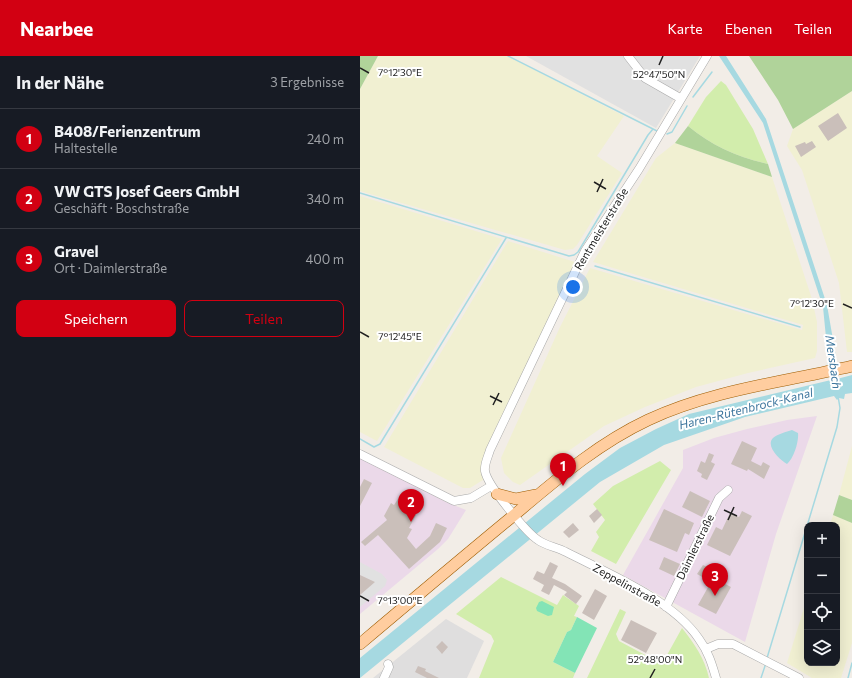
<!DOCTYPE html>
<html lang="de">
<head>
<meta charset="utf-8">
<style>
	:root { --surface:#171b24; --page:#242831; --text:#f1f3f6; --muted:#9ea1a6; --line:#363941; --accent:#d20012 }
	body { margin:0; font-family:Commissioner,sans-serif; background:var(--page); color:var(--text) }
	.controls { position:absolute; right:12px; bottom:12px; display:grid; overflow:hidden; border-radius:8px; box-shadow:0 4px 16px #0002 }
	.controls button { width:36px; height:36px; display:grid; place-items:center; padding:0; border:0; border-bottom:1px solid var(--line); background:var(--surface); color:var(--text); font:20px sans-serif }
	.you { position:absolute; left:213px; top:231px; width:14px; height:14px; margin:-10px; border:3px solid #fff; border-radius:50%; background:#1a73e8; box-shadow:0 0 0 6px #1a73e833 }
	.badge { display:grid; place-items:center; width:26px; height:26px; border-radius:50%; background:var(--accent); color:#fff; font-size:13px; font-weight:700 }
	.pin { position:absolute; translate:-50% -33px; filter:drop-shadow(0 1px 2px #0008) }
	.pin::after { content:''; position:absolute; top:21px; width:14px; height:12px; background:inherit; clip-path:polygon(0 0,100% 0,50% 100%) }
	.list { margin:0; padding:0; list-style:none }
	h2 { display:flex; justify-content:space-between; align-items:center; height:52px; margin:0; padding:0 16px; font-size:17px }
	h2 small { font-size:13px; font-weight:400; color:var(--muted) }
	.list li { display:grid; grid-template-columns:26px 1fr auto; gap:12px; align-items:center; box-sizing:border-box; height:60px; padding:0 16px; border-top:1px solid var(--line) }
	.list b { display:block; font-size:15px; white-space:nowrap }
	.list p { margin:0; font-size:13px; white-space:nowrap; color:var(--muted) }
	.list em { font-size:13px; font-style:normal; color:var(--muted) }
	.actions { display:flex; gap:8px; padding:12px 16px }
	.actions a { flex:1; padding:9px 0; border:1px solid var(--accent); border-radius:8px; text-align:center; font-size:14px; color:var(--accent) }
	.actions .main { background:var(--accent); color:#fff }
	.icon { flex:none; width:22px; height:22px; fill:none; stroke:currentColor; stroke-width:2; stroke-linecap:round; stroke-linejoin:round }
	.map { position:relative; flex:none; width:492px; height:622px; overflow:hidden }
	header { display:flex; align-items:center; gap:24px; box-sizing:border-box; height:56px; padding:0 20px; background:var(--accent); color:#fff }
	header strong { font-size:19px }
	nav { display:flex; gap:22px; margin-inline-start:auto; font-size:14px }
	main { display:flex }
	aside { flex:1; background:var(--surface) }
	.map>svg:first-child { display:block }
	.residential { fill:#dfdede }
	.industrial { fill:#ebd9e9 }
	.farmland { fill:#f1f0d2 }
	.grass { fill:#d2edac }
	.forest { fill:#b0d39a }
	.pitch { fill:#83e4b6 }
	.parking { fill:#e1e1e1 }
	.water { fill:#a6d9e1 }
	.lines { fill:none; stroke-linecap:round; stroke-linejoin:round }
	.stream { stroke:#a6d9e1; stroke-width:1.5 }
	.building { fill:#cabfba }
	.minor-casing { stroke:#a8a8a8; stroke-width:9 }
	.major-casing { stroke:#9e5c00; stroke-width:12 }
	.minor { stroke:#fff; stroke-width:8 }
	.major { stroke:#ffcd9f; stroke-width:11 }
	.ticks { fill:none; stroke:#212121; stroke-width:1.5 }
	.labels { text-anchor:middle; stroke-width:4; stroke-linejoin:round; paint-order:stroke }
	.street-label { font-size:11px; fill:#212121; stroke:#fff }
	.water-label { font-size:12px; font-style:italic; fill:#3f779e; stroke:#fff }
	.ticks-label { font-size:10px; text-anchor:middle; fill:#212121; stroke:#fff; stroke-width:4; stroke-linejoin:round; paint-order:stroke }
</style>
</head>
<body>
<header>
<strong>Nearbee</strong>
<nav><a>Karte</a><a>Ebenen</a><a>Teilen</a></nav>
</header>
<main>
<aside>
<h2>In der Nähe<small>3 Ergebnisse</small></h2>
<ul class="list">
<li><span class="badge">1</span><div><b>B408/Ferienzentrum</b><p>Haltestelle</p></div><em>240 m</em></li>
<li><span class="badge">2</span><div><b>VW GTS Josef Geers GmbH</b><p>Geschäft · Boschstraße</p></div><em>340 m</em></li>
<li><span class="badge">3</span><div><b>Gravel</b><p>Ort · Daimlerstraße</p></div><em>400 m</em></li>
</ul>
<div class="actions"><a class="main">Speichern</a><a>Teilen</a></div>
</aside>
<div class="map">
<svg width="492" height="622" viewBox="0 0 492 622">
	<rect width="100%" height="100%" fill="#f2ede7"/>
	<!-- residential -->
	<path class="residential" d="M86,563L124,585L107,622H13Z"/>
	<!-- industrial -->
	<path class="industrial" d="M457,360L416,478L385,586L263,519L323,412V394L354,382L387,373L427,364Z
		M0,401L86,446L106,454L88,483L78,493L0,558Z"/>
	<!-- farmland -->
	<path class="farmland" d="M18,0H147L264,60L237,100L262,117L217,189L213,193L205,194L0,135V33Z
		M492,35V296H487L479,227L442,114L427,90L433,73Z
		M315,87L412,121L452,243L457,266V295L455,302L388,317L336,331L285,351L244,370L160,429L153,426L144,417L141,402L200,271L230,212L442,274L443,269L233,206L296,102Z
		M0,140L142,183L17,385L0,376Z
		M148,185L215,206L122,417L123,424L110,432H103L24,391Z
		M492,390V444L479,439Z
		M473,459L492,467V587L481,622H452L427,607L447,542V607H477V469H470Z"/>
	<!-- grass -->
	<path class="grass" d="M361,25L366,29L393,73L408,108C377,101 352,90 328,70L346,41Z
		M300,405L311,414L256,508L231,495L239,481L236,476L245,464L233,448L253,430Z
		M141,521L197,549L203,539L219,550L214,560L217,561L211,574L207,576L193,606L215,617L213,622H119L134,585L131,579L96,558Z
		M260,553L266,556L256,578L259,585L302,608L322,572C334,587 345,603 349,622H227Z"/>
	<!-- forest -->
	<path class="forest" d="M0,0H18L0,33Z
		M389,0H492V35L433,73L418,44Z
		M328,70C352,90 377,101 408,108L412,121L315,87Z
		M479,439L492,444V467L473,459Z"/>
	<!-- pitch -->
	<path class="pitch" d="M182,545L194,551L192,559L188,560L177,555L176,552L179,546Z
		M217,561L237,572L215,617L193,606L207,576L211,574Z"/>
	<!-- parking -->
	<path class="parking" d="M166,0H340L296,72Z
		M0,506L22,518L27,524L25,530L0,551V539L14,526L0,519Z"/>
	<!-- water -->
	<path class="water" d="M359,0H366L406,63L467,249L476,301L474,308L467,309L468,302L463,251L403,67Z
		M475,319L477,323L492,319V337L485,338L484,343L479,342L477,344L474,340L385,361L304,389L240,426L0,622V602L225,418L260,392L296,373L329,358L471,324V320Z
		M432,374L438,377C439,385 434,402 427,408C420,404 405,390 413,382C418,378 426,376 432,374Z"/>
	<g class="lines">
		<!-- stream -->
		<path class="stream" d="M148,0L297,75
			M333,41L352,16
			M307,78L312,76L327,50
			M0,137L209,200L214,199L218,196L288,79L293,73
			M235,210L440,271
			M0,383L14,391L20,388L146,182
			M407,602L477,371L480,352L478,340
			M401,622L406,607
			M488,622L492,607"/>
	</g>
	<!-- building -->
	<path class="building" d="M478,57L487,72L468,85L458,70Z
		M452,85L456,91L441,101L435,90L445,86L446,88Z
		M382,385L397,392L391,405L401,410L403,406L410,410L404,423L388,413L387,415L371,408Z
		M349,397L354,399L351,406L355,408L347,424L341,421L342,418L337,415L341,405L345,407Z
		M4,423L12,427L0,450V431Z
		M330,435L350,445L342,461L322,451Z
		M38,443L55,452L52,458L56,459L49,472L52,473L47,482L56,493L70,480L76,467L87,472L80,486L49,513L18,479L5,490L1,486L27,464L24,460L31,447L34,449Z
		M237,453L242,459L234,467L229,460Z
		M304,453L334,467L329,479L325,477L317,496L289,484Z
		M382,455L392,460L370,500L347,489L356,471L362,474L370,457L379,461Z
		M213,467L219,474L209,482L203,476Z
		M304,501L320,508L314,520L299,513Z
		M190,506L198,510L192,522L205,528L222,540L216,548L204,539L207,536L194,529L189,539L181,535L184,529L173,523L177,515L184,518Z
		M343,509L351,513L348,519L371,531L356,558L338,549L351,526L337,518Z
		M0,519L15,526L0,539Z
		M235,533L247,540L234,564L222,557Z
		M271,564L297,577L286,597L261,584Z
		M82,585L88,591L82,598L76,591Z
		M58,610L66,613L65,615L79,622H67L55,616Z"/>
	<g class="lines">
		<defs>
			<path id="minor" d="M268,0L285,22L320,42
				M347,0L279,113L225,195L130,394C128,401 124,408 125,415C127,429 166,476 178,484C186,490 197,491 206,496C247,517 313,544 339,583C348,595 352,608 356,622
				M0,398L94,445L111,442L131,430
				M306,551L359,442L368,434
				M346,593L358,588H373L439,622
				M24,622L29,611L28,608"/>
			<path id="major" d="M137,438L156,443L176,439
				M0,588C51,545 102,502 153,460C196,424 237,388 288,364C352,334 424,326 492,310"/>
		</defs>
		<!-- minor casing -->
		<use href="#minor" class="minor-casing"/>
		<!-- major casing -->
		<use href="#major" class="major-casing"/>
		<!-- minor -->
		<use href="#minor" class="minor"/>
		<!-- major -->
		<use href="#major" class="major"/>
	</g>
	<!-- ticks -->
	<path class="ticks" d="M299,9L303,0M0,12L9,17M234,126L246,133M237,136L243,123M483,248L492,252M0,276L9,281M130,340L142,346M133,349L139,337M364,454L377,460M368,464L374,451M0,540L9,545M290,622L295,613"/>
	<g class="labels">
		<!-- street labels -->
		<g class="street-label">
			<text transform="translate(241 173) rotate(-59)" y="4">Rentmeisterstraße</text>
			<text transform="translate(335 491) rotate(-64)" y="4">Daimlerstraße</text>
			<text transform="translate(267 529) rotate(29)" y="4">Zeppelinstraße</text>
		</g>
		<!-- water labels -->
		<g class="water-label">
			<text transform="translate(473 306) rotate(82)" y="4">Mersbach</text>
			<text transform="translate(386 353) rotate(-14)" y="4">Haren-Rütenbrock-Kanal</text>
		</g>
	</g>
	<g class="ticks-label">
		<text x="40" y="20">7°12'30"E</text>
		<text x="299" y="22">52°47'50"N</text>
		<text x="452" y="251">7°12'30"E</text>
		<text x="40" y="284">7°12'45"E</text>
		<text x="40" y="548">7°13'00"E</text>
		<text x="295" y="607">52°48'00"N</text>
	</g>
</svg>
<div class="controls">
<button>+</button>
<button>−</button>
<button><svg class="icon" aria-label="locate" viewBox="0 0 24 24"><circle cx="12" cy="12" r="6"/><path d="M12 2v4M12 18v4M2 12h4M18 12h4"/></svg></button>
<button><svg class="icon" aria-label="layers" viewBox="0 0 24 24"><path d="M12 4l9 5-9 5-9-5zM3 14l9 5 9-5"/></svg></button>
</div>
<div class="you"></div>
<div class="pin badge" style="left:203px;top:430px">1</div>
<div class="pin badge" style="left:51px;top:466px">2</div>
<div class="pin badge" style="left:355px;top:540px">3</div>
</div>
</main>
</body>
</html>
